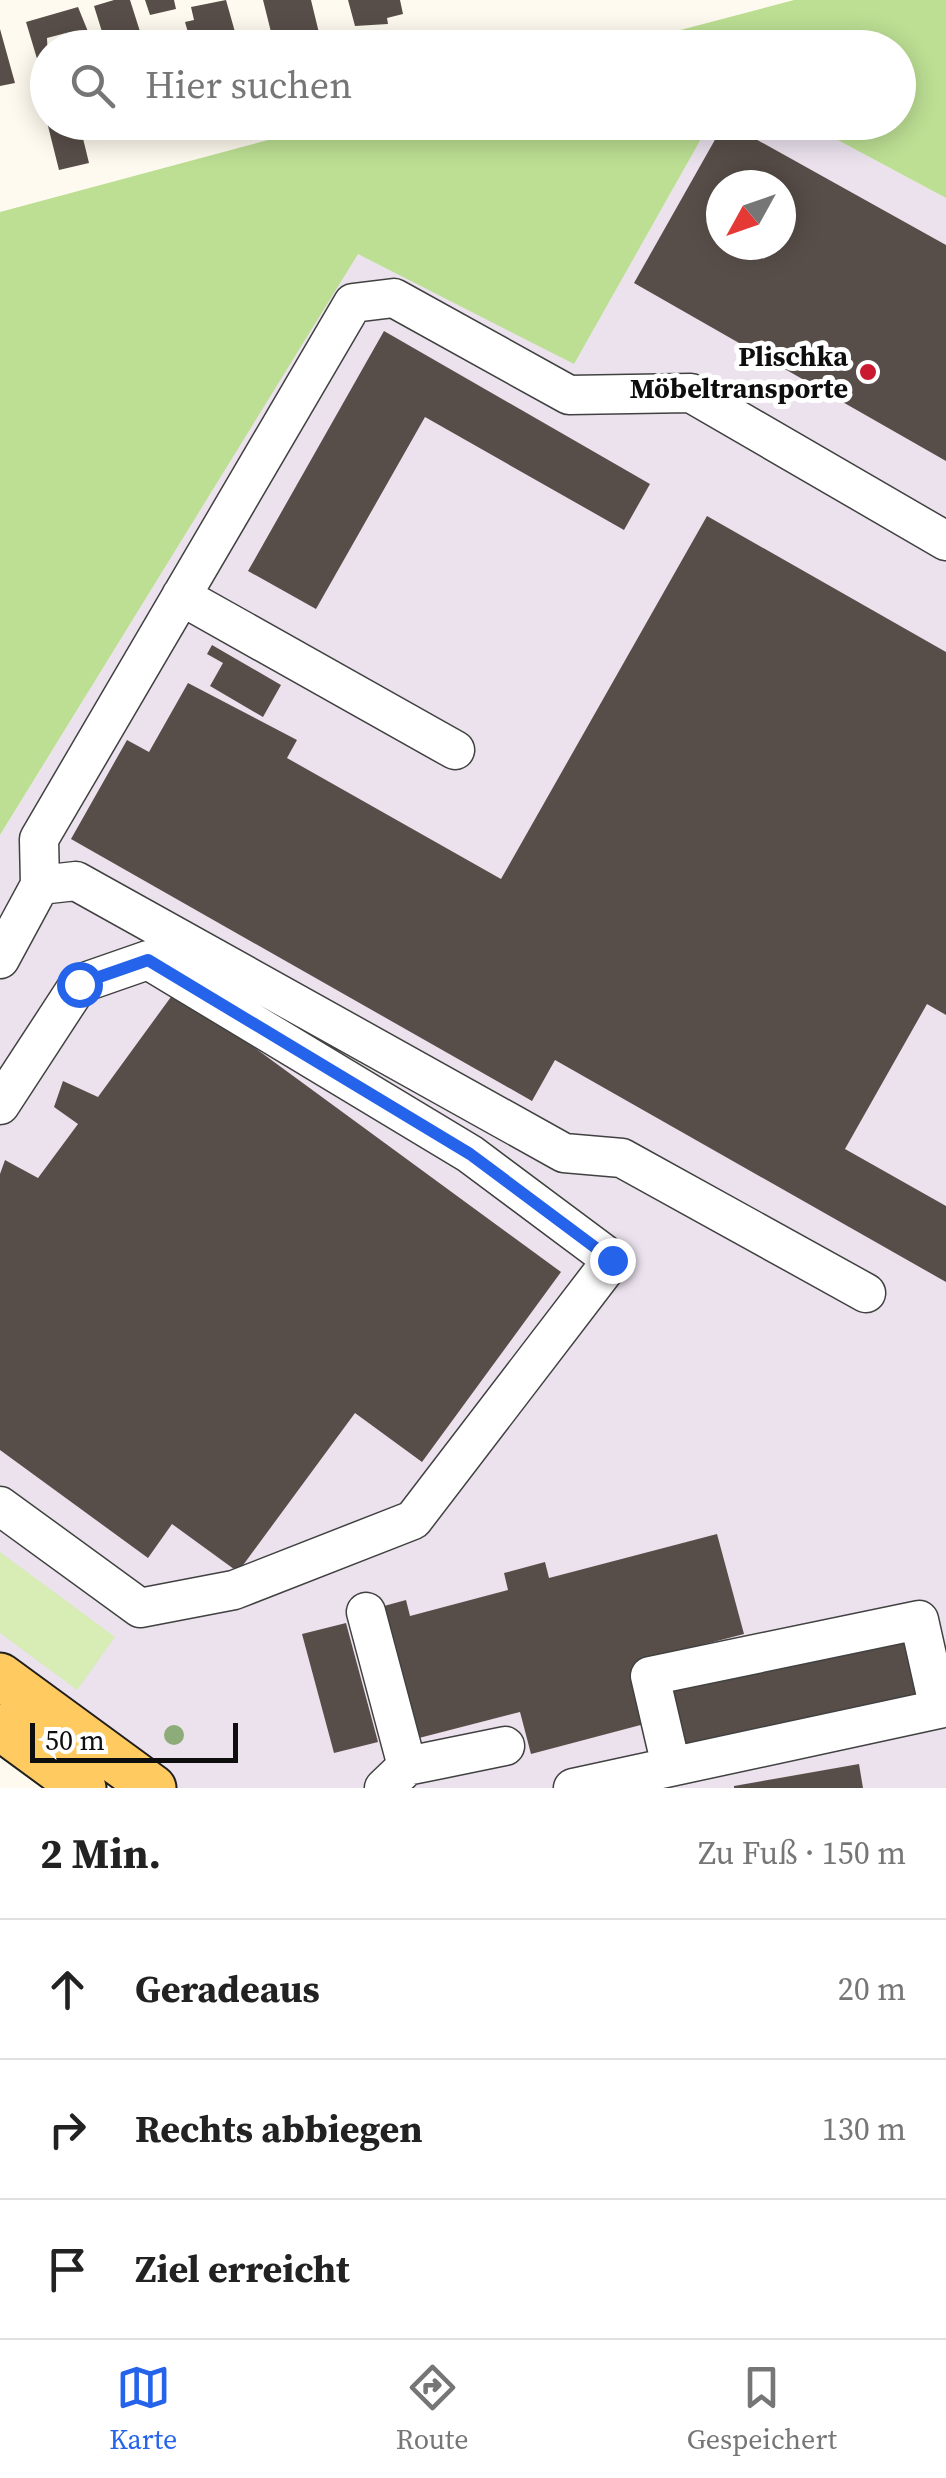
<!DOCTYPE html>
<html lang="de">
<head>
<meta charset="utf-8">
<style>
	:root { --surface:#fff; --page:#f6f6f6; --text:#222; --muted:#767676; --line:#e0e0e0; --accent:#2563eb }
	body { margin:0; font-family:"Source Serif 4",serif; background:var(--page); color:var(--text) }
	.compass { position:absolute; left:706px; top:170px; width:90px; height:90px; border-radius:50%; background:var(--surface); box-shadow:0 5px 25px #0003; rotate:230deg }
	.scale { position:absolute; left:30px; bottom:25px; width:208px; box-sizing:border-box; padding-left:10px; border:5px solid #0e0e0e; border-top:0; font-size:28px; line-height:35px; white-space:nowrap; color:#0e0e0e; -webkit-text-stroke:8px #fff; paint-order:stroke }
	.stop { position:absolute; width:30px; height:30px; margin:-22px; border:8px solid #2563eb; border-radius:50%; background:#fff }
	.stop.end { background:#2563eb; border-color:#fff; box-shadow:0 2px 10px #0008 }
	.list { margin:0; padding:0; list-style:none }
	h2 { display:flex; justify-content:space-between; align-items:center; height:130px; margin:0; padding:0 40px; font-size:42px }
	h2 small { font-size:32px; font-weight:400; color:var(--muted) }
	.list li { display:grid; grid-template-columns:65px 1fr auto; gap:30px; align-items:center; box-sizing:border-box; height:140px; padding:0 40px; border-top:2px solid var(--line) }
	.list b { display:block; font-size:38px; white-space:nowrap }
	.list em { font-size:32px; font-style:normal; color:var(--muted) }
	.icon { flex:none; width:55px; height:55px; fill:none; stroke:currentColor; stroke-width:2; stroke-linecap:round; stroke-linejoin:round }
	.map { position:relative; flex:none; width:946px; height:1788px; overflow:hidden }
	.search { position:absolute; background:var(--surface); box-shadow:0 5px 25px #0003; left:30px; right:30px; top:30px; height:110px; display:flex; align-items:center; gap:25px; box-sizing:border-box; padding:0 35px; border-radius:55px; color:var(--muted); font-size:38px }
	.sheet { height:550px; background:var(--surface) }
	nav { display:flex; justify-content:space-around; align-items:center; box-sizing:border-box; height:140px; border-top:2px solid var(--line); background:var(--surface); font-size:28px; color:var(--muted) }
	nav a { display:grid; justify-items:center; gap:5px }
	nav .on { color:var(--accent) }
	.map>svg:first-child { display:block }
	.industrial { fill:#ebe2ed; fill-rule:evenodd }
	.green { fill:#d7edb5 }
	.forest { fill:#bcdf93 }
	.building { fill:#584e49; fill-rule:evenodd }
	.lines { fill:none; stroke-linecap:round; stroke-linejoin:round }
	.minor-casing { stroke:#414141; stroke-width:41 }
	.major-casing { stroke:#1f1f1f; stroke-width:49 }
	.minor { stroke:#fff; stroke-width:38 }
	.major { stroke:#ffca5f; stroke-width:45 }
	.tree { fill:#8eac79 }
	.route { stroke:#2563eb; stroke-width:12 }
	.poi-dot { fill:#ca1a32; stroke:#fff; stroke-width:4 }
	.labels { text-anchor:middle; stroke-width:10; stroke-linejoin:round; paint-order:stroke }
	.poi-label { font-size:28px; font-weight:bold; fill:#0e0e0e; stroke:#fff; text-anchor:end }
</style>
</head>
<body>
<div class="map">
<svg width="946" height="1788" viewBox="0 0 946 1788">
	<rect width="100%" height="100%" fill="#fffaef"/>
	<!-- industrial -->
	<path class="industrial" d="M710,123H806L946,198V1788H177L0,1656V835L358,253L574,363ZM721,185H781V245H721Z"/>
	<!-- green -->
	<path class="green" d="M0,1552L115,1637L77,1690L0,1633Z"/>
	<!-- forest -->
	<path class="forest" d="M794,0H946V198L806,123L898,122V48L616,47Z
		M335,122L710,123L574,364L358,254L0,835V212Z"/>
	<!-- building -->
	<path class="building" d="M114,0H130L144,44L107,48L94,6Z
		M145,0H174L176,9L150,15Z
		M226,0L235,32L191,43L185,22L194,20L191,7Z
		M263,0H311L319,33L274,44Z
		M348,0H400L403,14L387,18L388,24L355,26Z
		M78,7L89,34L68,41L66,33L47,38L48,60L38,62L26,22Z
		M0,29L15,83L0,86Z
		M47,122H79L89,163L59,170Z
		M725,122L946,245V461L634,283ZM721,185H781V245H721Z
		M384,331L650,484L624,530L425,417L316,609L248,571Z
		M707,516L946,652V1015L927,1004L845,1149L946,1206V1282L555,1060L532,1101L71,839L127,740L149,752L188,683L297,740L287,758L501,879Z
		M212,645L281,685L263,717L210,686L223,663L207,654Z
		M176,990L561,1272L422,1462L355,1413L238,1572L172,1524L148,1558L0,1450V1174L5,1160L38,1178L78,1124L54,1107L63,1081L98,1097Z
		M717,1534L744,1634L636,1662L652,1722L531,1754L520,1712L419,1738L384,1606L406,1600L410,1616L508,1590L504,1573L545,1562L549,1578Z
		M346,1623L378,1742L334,1753L302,1634Z
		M908,1633L924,1703L680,1755L665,1686Z
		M859,1764L863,1788H734V1786Z"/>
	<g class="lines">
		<defs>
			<path id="minor" d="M181,596L455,750
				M40,885L76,881L564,1153L622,1158L866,1293
				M0,959L40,885L39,839L353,303L394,298L569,395L691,393L946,541
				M0,1105L79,984L148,960L470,1154L612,1260L413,1520L234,1590L140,1608L0,1506
				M366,1612L407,1766
				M384,1788L407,1766L505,1746
				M573,1788L939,1709L919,1620L650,1676L671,1766"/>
			<path id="major" d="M0,1676L153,1788
				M0,1727L83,1788"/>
		</defs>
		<!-- minor casing -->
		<use href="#minor" class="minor-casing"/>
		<!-- major casing -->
		<use href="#major" class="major-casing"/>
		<!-- minor -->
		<use href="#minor" class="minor"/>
		<!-- major -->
		<use href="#major" class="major"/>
	</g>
	<!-- trees -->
	<circle class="tree" cx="174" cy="1735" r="10"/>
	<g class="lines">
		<!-- route -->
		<path class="route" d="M79,984L148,960L470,1154L612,1260"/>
	</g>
	<!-- markers -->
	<circle class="poi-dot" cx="868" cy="372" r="10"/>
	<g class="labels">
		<!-- poi labels -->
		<g class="poi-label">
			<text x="848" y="366">Plischka<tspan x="848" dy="32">Möbeltransporte</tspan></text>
		</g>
	</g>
</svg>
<svg class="compass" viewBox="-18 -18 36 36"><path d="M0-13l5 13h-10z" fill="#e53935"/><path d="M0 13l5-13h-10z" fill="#767676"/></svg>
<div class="scale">50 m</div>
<div class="stop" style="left:79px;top:984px"></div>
<div class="stop end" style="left:612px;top:1260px"></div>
<div class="search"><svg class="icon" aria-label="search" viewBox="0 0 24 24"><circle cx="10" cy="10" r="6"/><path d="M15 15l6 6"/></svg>Hier suchen</div>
</div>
<section class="sheet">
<h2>2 Min.<small>Zu Fuß · 150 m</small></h2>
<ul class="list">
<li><svg class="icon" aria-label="ahead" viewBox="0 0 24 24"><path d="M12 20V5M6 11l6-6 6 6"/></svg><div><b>Geradeaus</b></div><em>20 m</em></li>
<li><svg class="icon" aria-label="right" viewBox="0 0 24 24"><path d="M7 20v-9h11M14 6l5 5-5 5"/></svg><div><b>Rechts abbiegen</b></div><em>130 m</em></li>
<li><svg class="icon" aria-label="arrive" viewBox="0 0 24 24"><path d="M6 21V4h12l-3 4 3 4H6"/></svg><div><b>Ziel erreicht</b></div></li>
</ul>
</section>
<nav>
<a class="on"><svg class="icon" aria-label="map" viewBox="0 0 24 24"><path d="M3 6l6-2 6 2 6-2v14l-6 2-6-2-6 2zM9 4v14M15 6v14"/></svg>Karte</a>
<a><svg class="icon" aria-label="directions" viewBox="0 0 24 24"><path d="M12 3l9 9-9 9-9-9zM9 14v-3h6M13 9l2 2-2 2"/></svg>Route</a>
<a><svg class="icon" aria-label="saved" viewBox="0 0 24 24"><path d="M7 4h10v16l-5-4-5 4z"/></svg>Gespeichert</a>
</nav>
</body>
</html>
